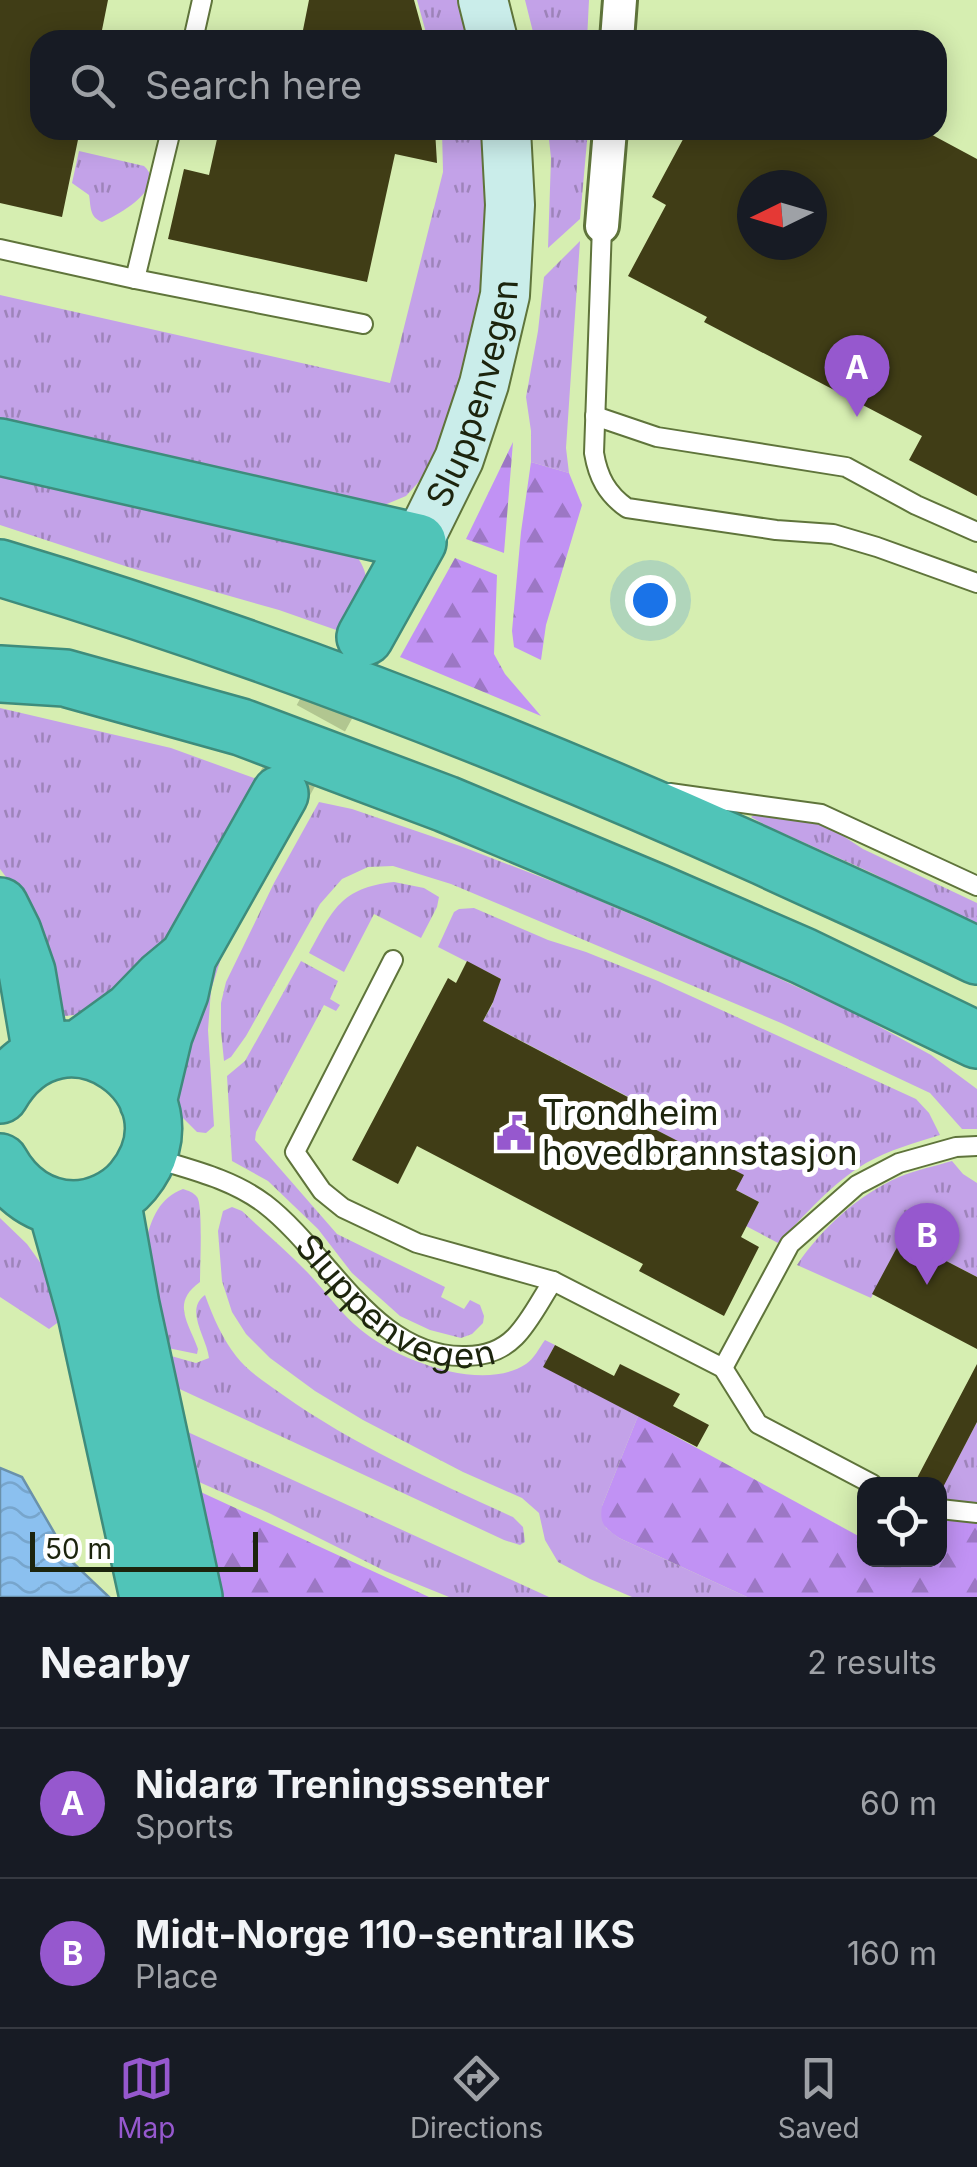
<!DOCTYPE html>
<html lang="en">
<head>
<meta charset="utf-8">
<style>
	:root { --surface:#171b24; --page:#20242c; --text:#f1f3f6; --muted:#9ea1a6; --line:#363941; --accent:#9658ce }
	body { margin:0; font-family:Inter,sans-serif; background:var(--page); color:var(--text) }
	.controls { position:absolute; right:30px; bottom:30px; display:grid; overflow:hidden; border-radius:20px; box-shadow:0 5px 25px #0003 }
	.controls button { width:90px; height:90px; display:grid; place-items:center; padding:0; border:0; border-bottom:2px solid var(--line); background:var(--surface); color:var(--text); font:50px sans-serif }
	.compass { position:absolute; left:737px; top:170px; width:90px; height:90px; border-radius:50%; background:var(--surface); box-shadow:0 5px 25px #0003; rotate:265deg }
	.scale { position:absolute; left:30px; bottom:25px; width:228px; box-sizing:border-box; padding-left:10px; border:5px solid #1c240d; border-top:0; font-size:28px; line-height:35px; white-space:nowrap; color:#1c240d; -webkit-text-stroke:8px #fff; paint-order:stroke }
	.you { position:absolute; left:650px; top:600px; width:35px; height:35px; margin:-25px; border:8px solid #fff; border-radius:50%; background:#1a73e8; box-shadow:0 0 0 15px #1a73e833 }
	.badge { display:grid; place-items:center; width:65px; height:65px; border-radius:50%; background:var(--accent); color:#fff; font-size:32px; font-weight:700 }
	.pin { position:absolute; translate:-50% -82px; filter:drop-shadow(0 2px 5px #0008) }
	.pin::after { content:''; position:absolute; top:52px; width:35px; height:30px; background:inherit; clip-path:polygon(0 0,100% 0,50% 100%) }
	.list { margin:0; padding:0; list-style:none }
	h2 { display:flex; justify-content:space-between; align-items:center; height:130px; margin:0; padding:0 40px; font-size:42px }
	h2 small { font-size:32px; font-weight:400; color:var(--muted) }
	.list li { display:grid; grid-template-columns:65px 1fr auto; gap:30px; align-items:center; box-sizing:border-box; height:150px; padding:0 40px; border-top:2px solid var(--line) }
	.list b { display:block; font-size:38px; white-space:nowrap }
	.list p { margin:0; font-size:32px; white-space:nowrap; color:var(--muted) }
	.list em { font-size:32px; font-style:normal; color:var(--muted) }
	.icon { flex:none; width:55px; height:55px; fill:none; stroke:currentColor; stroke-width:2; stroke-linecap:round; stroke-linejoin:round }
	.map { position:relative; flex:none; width:977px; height:1597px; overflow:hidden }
	.search { position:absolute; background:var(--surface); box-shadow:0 5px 25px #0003; left:30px; right:30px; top:30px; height:110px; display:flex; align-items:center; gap:25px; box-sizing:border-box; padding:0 35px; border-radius:30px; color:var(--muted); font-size:38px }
	.sheet { height:430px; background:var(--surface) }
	nav { display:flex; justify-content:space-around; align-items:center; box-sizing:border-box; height:140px; border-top:2px solid var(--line); background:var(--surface); font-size:28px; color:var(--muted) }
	nav a { display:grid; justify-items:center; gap:5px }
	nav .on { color:var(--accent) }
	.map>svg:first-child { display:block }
	.grass { fill:url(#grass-tufts) }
	.forest { fill:url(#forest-firs) }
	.water { fill:url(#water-waves); stroke:#6a91ab; stroke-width:2.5 }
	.building { fill:#403d16; fill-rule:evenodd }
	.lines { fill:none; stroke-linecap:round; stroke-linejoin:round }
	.highway-tunnel { stroke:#b1c690; stroke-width:55; stroke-dasharray:55 28; stroke-linecap:butt }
	.lane-casing { stroke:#5f743b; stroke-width:22 }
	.street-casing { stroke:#5f743b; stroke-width:38 }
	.secondary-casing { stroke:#5f743b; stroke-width:52 }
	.highway-casing { stroke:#3e8c7c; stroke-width:60 }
	.lane { stroke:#fff; stroke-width:18 }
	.street { stroke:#fff; stroke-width:32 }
	.secondary { stroke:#caedea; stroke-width:48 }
	.highway { stroke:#50c4b8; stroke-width:55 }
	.labels { text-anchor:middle; stroke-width:10; stroke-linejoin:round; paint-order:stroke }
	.street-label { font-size:35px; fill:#1c240d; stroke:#fff }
	.poi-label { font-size:35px; fill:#1c240d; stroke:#fff; text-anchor:start }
</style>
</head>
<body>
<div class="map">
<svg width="977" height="1597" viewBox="0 0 977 1597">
	<defs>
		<pattern id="grass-tufts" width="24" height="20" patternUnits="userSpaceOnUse" patternTransform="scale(2.5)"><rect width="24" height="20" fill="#c3a2e8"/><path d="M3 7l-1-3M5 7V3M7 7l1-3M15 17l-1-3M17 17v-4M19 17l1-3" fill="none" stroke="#9e84ba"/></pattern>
		<pattern id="forest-firs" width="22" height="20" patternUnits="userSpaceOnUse" patternTransform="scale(2.5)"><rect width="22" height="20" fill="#c192f4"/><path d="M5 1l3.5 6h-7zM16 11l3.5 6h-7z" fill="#9c77c4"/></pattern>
		<pattern id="water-waves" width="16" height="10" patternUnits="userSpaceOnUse" patternTransform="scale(2.5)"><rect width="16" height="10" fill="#8bc0ef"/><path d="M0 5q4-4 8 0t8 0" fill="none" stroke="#77a5cc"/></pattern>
	</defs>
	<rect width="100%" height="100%" fill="#d6eeb1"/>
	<!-- grass -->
	<path class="grass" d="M417,0H466L476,40H428Z
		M525,0H589L587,40H535Z
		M442,130H489L486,281L474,344L435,464L406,496L382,506L356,508L0,428V295L390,383L443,172Z
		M548,130H588L580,219L548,248L551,158Z
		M79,151L144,166C168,187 119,215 102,222C89,217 91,206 89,195L72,183Z
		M580,241L566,448L569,473L531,462V431L526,397L538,331L544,277Z
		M0,461L352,550C381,586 360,598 339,631L279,610L128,567L0,525Z
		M0,708L171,748L262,781L167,956L99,1012L57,1017L19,894L0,869Z
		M305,797L222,955L211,990L208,1030L214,1126L206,1133L197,1132L181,1116L172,1079L185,1012Z
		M319,802L352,809L463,847L577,891L765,972L860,1016L931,1055L977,1089V1129H962L930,1093L781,1023L451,884L393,866L368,867L342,879L320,904L246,1036L231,1057L224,1061L221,1031V1003L226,982L274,883Z
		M756,813L813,822L837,832L863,849L977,903V925L870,872L767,826L751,817Z
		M394,882L424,888L439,897L437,907L421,938L374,914L344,972L309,953C333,910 340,888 394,882Z
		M474,908L548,940L586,952L658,981L916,1099L929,1113L940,1135C914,1143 889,1150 866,1163C832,1183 805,1215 778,1243L746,1226L759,1202L736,1190L743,1175L635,1119L642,1104L483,1021L493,1003L490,1001L501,979L438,947L454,912L459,909Z
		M301,961L338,981L330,999L340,1005L336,1011L324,1005L256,1132L255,1140L337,1234L445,1287L441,1297L464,1309L470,1300L480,1305L484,1316L483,1323L472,1334L461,1338L430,1330L400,1316L352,1273L318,1229L268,1181L232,1161L227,1076L245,1061Z
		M952,1161L963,1174L977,1183V1277L902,1238L871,1298L797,1265C822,1228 858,1195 899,1177C916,1170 935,1166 952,1161Z
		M183,1189C189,1191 193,1192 197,1197C203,1204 200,1267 200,1282C171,1303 188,1321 198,1349L197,1354L163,1347L146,1241C151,1219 160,1197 183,1189Z
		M232,1207L242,1211C264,1232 288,1252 309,1274C326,1292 341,1314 361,1330C397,1360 482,1393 526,1364C534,1359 539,1348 545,1340L555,1345L544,1366L638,1416L602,1506L606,1528L619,1538L747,1597H632L590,1579L558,1562L545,1540L539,1513L522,1498L463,1472L363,1420L315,1391L270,1358L246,1334L232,1312L222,1281L218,1231L223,1211Z
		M0,1218L27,1244L47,1272L64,1318L49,1329L0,1297Z
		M205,1295C213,1317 222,1338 236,1356C248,1372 267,1383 283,1395C352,1444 436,1482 513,1517L523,1527L525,1542L520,1545L504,1540L171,1385L164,1354L196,1363L209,1358C207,1338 184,1310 205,1295Z
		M977,1422V1506L955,1503L940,1498V1492Z
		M179,1428L549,1597H449L385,1571L269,1513L190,1478Z"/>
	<!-- forest -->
	<path class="forest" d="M513,442L504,553L466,539Z
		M531,462L569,473L582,505L546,625L541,660L514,647L512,631L521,532Z
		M455,558L497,575L494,654L505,674L541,716L400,657Z
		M638,1416L864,1539V1560H940V1518L977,1519V1597H747L619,1538C605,1528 599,1524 602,1506Z
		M192,1488L429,1597H216Z"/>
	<!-- water -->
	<path class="water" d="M0,1468L22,1477L70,1560L109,1597H0Z"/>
	<!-- building -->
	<path class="building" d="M0,0H108L100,40H40V130H80L62,217L0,203Z
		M309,0H414L425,40H301Z
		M219,130H435L437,163L395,154L367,282L168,239L184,169L209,175Z
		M688,130H923L977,159V496L909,460L922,436L704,322L707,317L628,276L666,205L652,197ZM752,185H812V245H752Z
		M467,961L501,979L493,1002L483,1021L643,1105L635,1119L744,1175L736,1190L759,1202L741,1237L759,1247L724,1316L639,1271L643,1264L417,1146L398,1184L352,1160L448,978L456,983Z
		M902,1238L977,1277V1349L872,1294Z
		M555,1345L614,1376L620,1364L680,1394L673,1406L709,1425L697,1447L543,1367Z
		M977,1364V1422L940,1493V1484H924L916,1480Z"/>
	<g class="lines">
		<!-- highway-tunnel -->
		<path class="highway-tunnel" d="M281,791L362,643"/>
		<defs>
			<g id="lane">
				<path d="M193,40L202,0"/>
				<path d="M602,226L594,453C598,477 607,494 627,508L776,530L833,534L877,547L977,583"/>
				<path d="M0,249L135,279L363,324"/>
				<path d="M135,279L171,130"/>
				<path d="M595,416L657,437L846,467L916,505L977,532"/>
				<path d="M670,793L821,814L977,886"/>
				<path d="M393,960L295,1152L322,1191L343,1208L417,1243L553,1281L723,1368L758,1424L872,1484"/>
				<path id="s1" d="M153,1158C192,1170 232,1179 265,1204C329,1253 375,1359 466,1356C484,1356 502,1350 515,1337C530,1322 541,1299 553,1281"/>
				<path d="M723,1368L790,1244L857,1185L899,1163L956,1147L977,1146"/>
				<path d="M940,1509L977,1513"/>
			</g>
			<path id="street" d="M617,40L620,0
				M602,226L610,130"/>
			<g id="secondary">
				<path d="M483,0L493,40"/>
				<path id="s2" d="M418,542L459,459L484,384L505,295L510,205L506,130"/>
			</g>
			<path id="highway" d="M0,447L418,542L365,637
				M0,568C261,646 516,745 764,857C835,890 907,921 977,956
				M0,674L65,678L241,727L446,804L656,892L803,956L977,1040
				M0,906L13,932L27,972L41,1054
				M80,1048L131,1011L162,979L186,959
				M0,1095C62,987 207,1091 133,1181C119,1198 95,1209 73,1209C40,1208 15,1189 0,1162
				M148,1102L164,1035L180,993L188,957L280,794
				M112,1199L131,1305L194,1597
				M56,1207L86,1314L148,1597"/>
		</defs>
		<!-- lane casing -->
		<use href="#lane" class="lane-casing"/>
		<!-- street casing -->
		<use href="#street" class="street-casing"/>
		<!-- secondary casing -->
		<use href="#secondary" class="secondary-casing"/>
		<!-- highway casing -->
		<use href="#highway" class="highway-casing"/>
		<!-- lane -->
		<use href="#lane" class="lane"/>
		<!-- street -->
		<use href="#street" class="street"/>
		<!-- secondary -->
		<use href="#secondary" class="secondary"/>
		<!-- highway -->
		<use href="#highway" class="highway"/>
	</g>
	<!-- icons -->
	<defs>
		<symbol id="civic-bare" viewBox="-9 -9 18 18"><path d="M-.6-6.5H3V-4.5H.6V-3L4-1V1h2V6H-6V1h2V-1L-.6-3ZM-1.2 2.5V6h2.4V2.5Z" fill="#9658ce" stroke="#fff" stroke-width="2.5" paint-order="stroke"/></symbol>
	</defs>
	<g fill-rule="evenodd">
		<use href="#civic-bare" x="489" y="1108" width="50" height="50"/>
	</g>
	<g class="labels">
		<!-- street labels -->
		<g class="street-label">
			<text dy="12" stroke="none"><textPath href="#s2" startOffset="160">Sluppenvegen</textPath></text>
			<text dy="12" stroke="none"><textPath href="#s1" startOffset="292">Sluppenvegen</textPath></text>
		</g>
		<!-- poi labels -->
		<g class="poi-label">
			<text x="542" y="1125">Trondheim<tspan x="542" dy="40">hovedbrannstasjon</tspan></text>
		</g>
	</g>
</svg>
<div class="controls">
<button><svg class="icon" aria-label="locate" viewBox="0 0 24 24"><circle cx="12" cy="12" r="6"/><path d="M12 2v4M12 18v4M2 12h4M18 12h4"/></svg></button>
</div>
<svg class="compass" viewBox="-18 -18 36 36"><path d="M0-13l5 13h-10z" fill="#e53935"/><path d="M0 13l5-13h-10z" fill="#9ea1a6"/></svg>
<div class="scale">50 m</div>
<div class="you"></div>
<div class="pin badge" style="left:857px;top:417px">A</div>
<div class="pin badge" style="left:927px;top:1285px">B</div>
<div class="search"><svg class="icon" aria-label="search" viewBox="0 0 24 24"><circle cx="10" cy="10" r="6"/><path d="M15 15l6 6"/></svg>Search here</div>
</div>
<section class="sheet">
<h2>Nearby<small>2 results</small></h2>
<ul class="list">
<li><span class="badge">A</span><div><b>Nidarø Treningssenter</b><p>Sports</p></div><em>60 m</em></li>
<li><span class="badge">B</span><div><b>Midt-Norge 110-sentral IKS</b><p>Place</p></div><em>160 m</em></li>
</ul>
</section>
<nav>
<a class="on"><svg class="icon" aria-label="map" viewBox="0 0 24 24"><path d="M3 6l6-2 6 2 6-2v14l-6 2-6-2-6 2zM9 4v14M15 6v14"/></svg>Map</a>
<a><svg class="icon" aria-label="directions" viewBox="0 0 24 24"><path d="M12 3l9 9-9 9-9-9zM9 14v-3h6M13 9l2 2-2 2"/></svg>Directions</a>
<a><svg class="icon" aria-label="saved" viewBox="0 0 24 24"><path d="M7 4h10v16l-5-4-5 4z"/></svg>Saved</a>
</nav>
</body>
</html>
